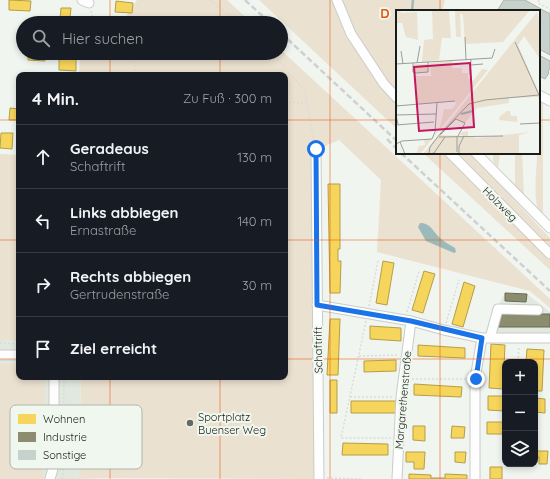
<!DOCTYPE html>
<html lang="de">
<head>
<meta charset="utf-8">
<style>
	:root { --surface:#171b24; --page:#242831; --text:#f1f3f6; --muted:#9ea1a6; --line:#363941 }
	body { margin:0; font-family:Quicksand,sans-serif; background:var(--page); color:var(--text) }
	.controls { position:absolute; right:12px; bottom:12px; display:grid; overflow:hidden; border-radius:8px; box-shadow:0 2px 6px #0003 }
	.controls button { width:36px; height:36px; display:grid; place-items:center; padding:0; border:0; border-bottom:1px solid var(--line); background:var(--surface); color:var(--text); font:20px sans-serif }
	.stop { position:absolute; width:12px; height:12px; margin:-9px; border:3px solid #1a73e8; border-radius:50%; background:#fff }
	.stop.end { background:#1a73e8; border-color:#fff; box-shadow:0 1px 4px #0008 }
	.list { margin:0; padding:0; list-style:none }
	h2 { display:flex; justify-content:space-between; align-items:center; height:52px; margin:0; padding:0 16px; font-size:17px }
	h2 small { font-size:13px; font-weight:400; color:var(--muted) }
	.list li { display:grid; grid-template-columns:26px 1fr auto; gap:12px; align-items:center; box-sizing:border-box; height:64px; padding:0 16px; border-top:1px solid var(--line) }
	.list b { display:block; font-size:15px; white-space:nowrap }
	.list p { margin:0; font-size:13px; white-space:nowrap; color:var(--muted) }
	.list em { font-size:13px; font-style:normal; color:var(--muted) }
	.icon { flex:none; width:22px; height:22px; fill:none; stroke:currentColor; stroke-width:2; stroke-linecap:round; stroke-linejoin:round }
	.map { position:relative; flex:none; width:550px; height:479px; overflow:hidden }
	.search { position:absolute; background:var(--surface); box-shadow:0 2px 6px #0003; left:16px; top:16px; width:272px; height:44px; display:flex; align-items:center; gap:10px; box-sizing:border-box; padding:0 14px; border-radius:22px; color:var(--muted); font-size:15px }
	.panel { position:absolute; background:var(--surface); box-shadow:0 2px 6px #0003; left:16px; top:72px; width:272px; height:308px; border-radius:8px }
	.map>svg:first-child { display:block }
	.built { fill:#e1e9df }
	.green { fill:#ebe1d0 }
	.water { fill:#9cbabc }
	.homes { fill:#f6d55c; stroke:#b49e48 }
	.industry { fill:#8c8c6e; stroke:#6a6a54 }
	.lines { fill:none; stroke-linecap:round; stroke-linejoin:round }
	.stream { stroke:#9cbabc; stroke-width:2.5 }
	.building { fill:#c8d2cd; stroke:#aeb2af }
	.minor-casing { stroke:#c9ccc8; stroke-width:11 }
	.path { stroke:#dadbda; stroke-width:1.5; stroke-dasharray:2 2; stroke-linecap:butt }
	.minor { stroke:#fdfefd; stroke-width:9 }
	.rail { stroke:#d0d0d0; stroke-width:2.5; stroke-dasharray:6 3; stroke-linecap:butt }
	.route { stroke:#1a73e8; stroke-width:5 }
	.grid { fill:none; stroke:#e8590c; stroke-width:1; stroke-opacity:0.55 }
	.poi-dot { fill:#656864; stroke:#f0f7ee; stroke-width:1.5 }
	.labels { text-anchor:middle; stroke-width:4; stroke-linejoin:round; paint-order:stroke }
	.street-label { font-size:11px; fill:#1a1c19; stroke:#f0f7ee }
	.poi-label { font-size:11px; fill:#1a1c19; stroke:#f0f7ee; text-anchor:start }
	.inset-river { fill:none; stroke:#9cbabc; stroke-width:2 }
	.inset-road { fill:none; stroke:#9b9e9a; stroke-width:1 }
	.view { fill:#c2185b; fill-opacity:0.15; stroke:#c2185b; stroke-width:2 }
	.inset-edge { fill:none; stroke:#1a1c19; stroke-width:2 }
	.key { fill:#f0f7ee; stroke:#b0b5ae; stroke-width:1 }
	.key-label { font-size:11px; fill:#1a1c19 }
	.grid-label { font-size:13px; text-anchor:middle; font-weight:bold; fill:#e8590c; stroke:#f0f7ee; stroke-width:4; stroke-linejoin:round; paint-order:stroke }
</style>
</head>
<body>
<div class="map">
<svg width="550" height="479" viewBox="0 0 550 479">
	<rect width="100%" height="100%" fill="#f1f5f0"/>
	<!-- built -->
	<path class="built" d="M505,293V301L526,302L527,294L550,312V314L498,321L500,302Z
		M498,327H550V333H498Z
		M0,340H19V377H81L79,478L105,479H0Z"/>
	<!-- green -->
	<path class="green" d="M137,0H227L252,23H81V18L123,21Z
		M259,0H445L442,11H397V129Z
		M281,50L550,299V308L530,291L377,252L381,180L339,140L316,150L319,479L79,478L81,377H285V75H32V72L79,73L80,53H281Z
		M539,101L543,102V219C531,207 537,171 537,153H539Z
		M423,153H470L550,238V270Z
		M493,153H500L498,168L493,161Z
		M515,153H522L524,196L515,189Z
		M0,154L19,155V340H0Z
		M0,364H19V377H45L43,479H0Z"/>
	<!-- water -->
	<path class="water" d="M420,223C430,223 433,231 439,237C443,241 450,245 455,248L456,252L454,253L426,241L418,227Z"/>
	<!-- homes -->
	<path class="homes" d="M9,0L31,1L30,11L9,10Z
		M116,1L133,3L132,13L115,12Z
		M61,8H71L70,18L75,19V23H64L65,19H60Z
		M28,53H45V61L28,60Z
		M59,54H76V71L59,70Z
		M10,108L19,109V120H9Z
		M1,133H13L12,149L0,148Z
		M328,184H340V249H338V261H341L340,293H330Z
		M383,261L394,263L387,305L376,303Z
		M424,271L435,274L423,313L412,310Z
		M464,282L475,286L463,327L452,324Z
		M330,319H340L338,375H327Z
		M370,326L401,328V341L370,339Z
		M491,344L505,345L503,389L489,388Z
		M418,345L465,348V358L418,356Z
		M527,349L544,350L542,391H535V362H526Z
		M396,360V371L364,372V361Z
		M330,380H337V413H330Z
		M414,384L462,387L461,397L414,395Z
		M488,396H505V411L488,410Z
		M535,398L545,399V413L535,412Z
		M351,401H396V413H351Z
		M487,422H505V434H487Z
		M413,426H425V441L413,440Z
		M452,426L465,427L464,438H451Z
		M343,443L388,444V455H342Z
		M535,451H548L547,464H539V457H535Z
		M406,452H425L424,469H414V462H406Z
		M455,452H466L465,463L455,462Z
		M490,467H502V479H490Z
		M409,474L431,475V478H445V474L467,475V479H409Z"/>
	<!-- industry -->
	<path class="industry" d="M505,293L527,294L526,302L505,301Z
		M500,314H550V327H498Z"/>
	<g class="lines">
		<!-- stream -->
		<path class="stream" d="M412,11L413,0"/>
	</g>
	<!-- building -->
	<path class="building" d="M504,0H525L550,14V55L539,49V11H497Z
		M539,55L550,61V68L548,72L549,73L545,79L539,76Z"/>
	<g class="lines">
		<defs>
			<path id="minor" d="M82,0L89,3
				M337,0L351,34L384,84L397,98
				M539,95L550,101
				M316,149L319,479
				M450,153L550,254
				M476,153L550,228
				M317,305L411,321L444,330L482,338H550
				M490,338L498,309L538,310
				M0,355H19
				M50,479L54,465V377
				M397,479L401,397L411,321
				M475,479V379L482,338"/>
		</defs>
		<!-- minor casing -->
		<use href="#minor" class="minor-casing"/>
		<!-- path -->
		<path class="path" d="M210,0L239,23
			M539,0L538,3L550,9
			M91,11L94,23
			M549,13L550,11
			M132,53L136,75
			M272,53L305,91L314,142
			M285,102L306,103
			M369,306L378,261
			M407,312L419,271
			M366,321L341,438H391
			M446,323L459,280
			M0,343L19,344
			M359,356L399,355
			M518,362L519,346
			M412,379H466
			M350,397H392
			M327,478L361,479
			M62,479L63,475L64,377"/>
		<!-- minor -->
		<use href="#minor" class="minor"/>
		<!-- rail -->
		<path class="rail" d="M245,0L270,23
			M281,33L397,141
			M387,139L397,149
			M401,153L550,291"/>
	</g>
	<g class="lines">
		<!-- route -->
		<path class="route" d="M316,149L317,305L411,321L482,338L476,379"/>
	</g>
	<!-- grid -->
	<path class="grid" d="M110,0V23M220,0V23M330,0V479M440,0V11M110,53V75M220,53V75M0,120H19M285,120H397M539,120H550M440,153V479M0,240H19M285,240H550M0,359H19M285,359H550M110,377V479M220,377V479"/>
	<!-- markers -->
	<circle class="poi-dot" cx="190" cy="423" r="4"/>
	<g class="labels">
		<!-- street labels -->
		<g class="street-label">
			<text transform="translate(500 204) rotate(45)" y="4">Holzweg</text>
			<text transform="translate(318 350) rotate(-91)" y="4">Schaftrift</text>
			<text transform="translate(403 400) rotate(-85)" y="4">Margarethenstraße</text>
		</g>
		<!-- poi labels -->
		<g class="poi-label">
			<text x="198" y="421">Sportplatz<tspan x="198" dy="13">Buenser Weg</tspan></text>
		</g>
	</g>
	<!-- overview -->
	<g transform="translate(396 10)">
		<rect width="144" height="144" fill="#f1f5f0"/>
		<path d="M0,0H4L5,3L21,2L22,30L10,27L6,13H0ZM53,0H134L107,32L69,34L67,5L64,3L65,27H60L59,1H53L55,28H46L43,50L26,52L28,30L37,29L36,1ZM141,2L144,12V49L128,26L122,35L144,85V92L142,87L113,88V93L81,98L69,113L61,108L45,125L68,126L64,125L66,122L72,121V126L81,128L135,122L123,125V144H27ZM56,51V58H66V63H72V68L77,71L86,59L92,60L24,144H20L23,136L29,135L28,129H36L44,117L48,99H56L60,94L59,91L20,94L19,66H35L34,53ZM18,54H31L32,62H18ZM111,101H114L115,106H121V112L103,110L104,106Z" fill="#ebe1d0"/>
		<path class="inset-river" d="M65,104L77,101"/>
		<path class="inset-road" d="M69,27L70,50M119,32L143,85M5,41L7,54M17,53V62L20,63L32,62V52M21,53L24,36M0,54L96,48L99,39M75,55L87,54M74,64L75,49M0,96L59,91M2,114L0,105L40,104M124,114L144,113M0,115L38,112M44,125L60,109L69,113L62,126M61,126V142M43,127L107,126M4,132L9,144M0,134L6,131L36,129L39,122L41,93M63,143V136L68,126M33,144L34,137L44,124L73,94L89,90L143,85M33,144L38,143L49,127"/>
		<path class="view" d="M74,53L78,117L23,121L18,57Z"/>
		<rect width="144" height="144" class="inset-edge"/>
	</g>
	<!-- legend -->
	<rect x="10" y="405" width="132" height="64" rx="6" class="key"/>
	<rect x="18" y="414" width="18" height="10" fill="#f6d55c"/>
	<rect x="18" y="432" width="18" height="10" fill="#8c8c6e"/>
	<rect x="18" y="450" width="18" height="10" fill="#c8d2cd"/>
	<g class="key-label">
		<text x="43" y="423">Wohnen</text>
		<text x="43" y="441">Industrie</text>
		<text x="43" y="459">Sonstige</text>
	</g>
	<g class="grid-label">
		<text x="385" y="18">D</text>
	</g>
</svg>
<div class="controls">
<button>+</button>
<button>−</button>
<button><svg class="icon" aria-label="layers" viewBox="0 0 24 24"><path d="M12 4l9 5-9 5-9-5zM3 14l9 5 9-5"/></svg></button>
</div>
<div class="stop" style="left:316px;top:149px"></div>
<div class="stop end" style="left:476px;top:379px"></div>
<div class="search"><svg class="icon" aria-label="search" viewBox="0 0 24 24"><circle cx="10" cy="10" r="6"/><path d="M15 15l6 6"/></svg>Hier suchen</div>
<section class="panel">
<h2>4 Min.<small>Zu Fuß · 300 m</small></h2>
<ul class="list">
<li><svg class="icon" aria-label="ahead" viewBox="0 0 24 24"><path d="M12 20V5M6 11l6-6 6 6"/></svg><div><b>Geradeaus</b><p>Schaftrift</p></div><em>130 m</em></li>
<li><svg class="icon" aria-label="left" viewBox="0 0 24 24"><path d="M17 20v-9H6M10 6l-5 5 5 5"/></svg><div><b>Links abbiegen</b><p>Ernastraße</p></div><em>140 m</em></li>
<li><svg class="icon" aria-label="right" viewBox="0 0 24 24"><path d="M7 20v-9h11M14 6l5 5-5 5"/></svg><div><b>Rechts abbiegen</b><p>Gertrudenstraße</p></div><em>30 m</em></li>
<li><svg class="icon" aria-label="arrive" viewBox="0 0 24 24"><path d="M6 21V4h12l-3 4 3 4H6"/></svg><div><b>Ziel erreicht</b></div></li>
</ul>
</section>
</div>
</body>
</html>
